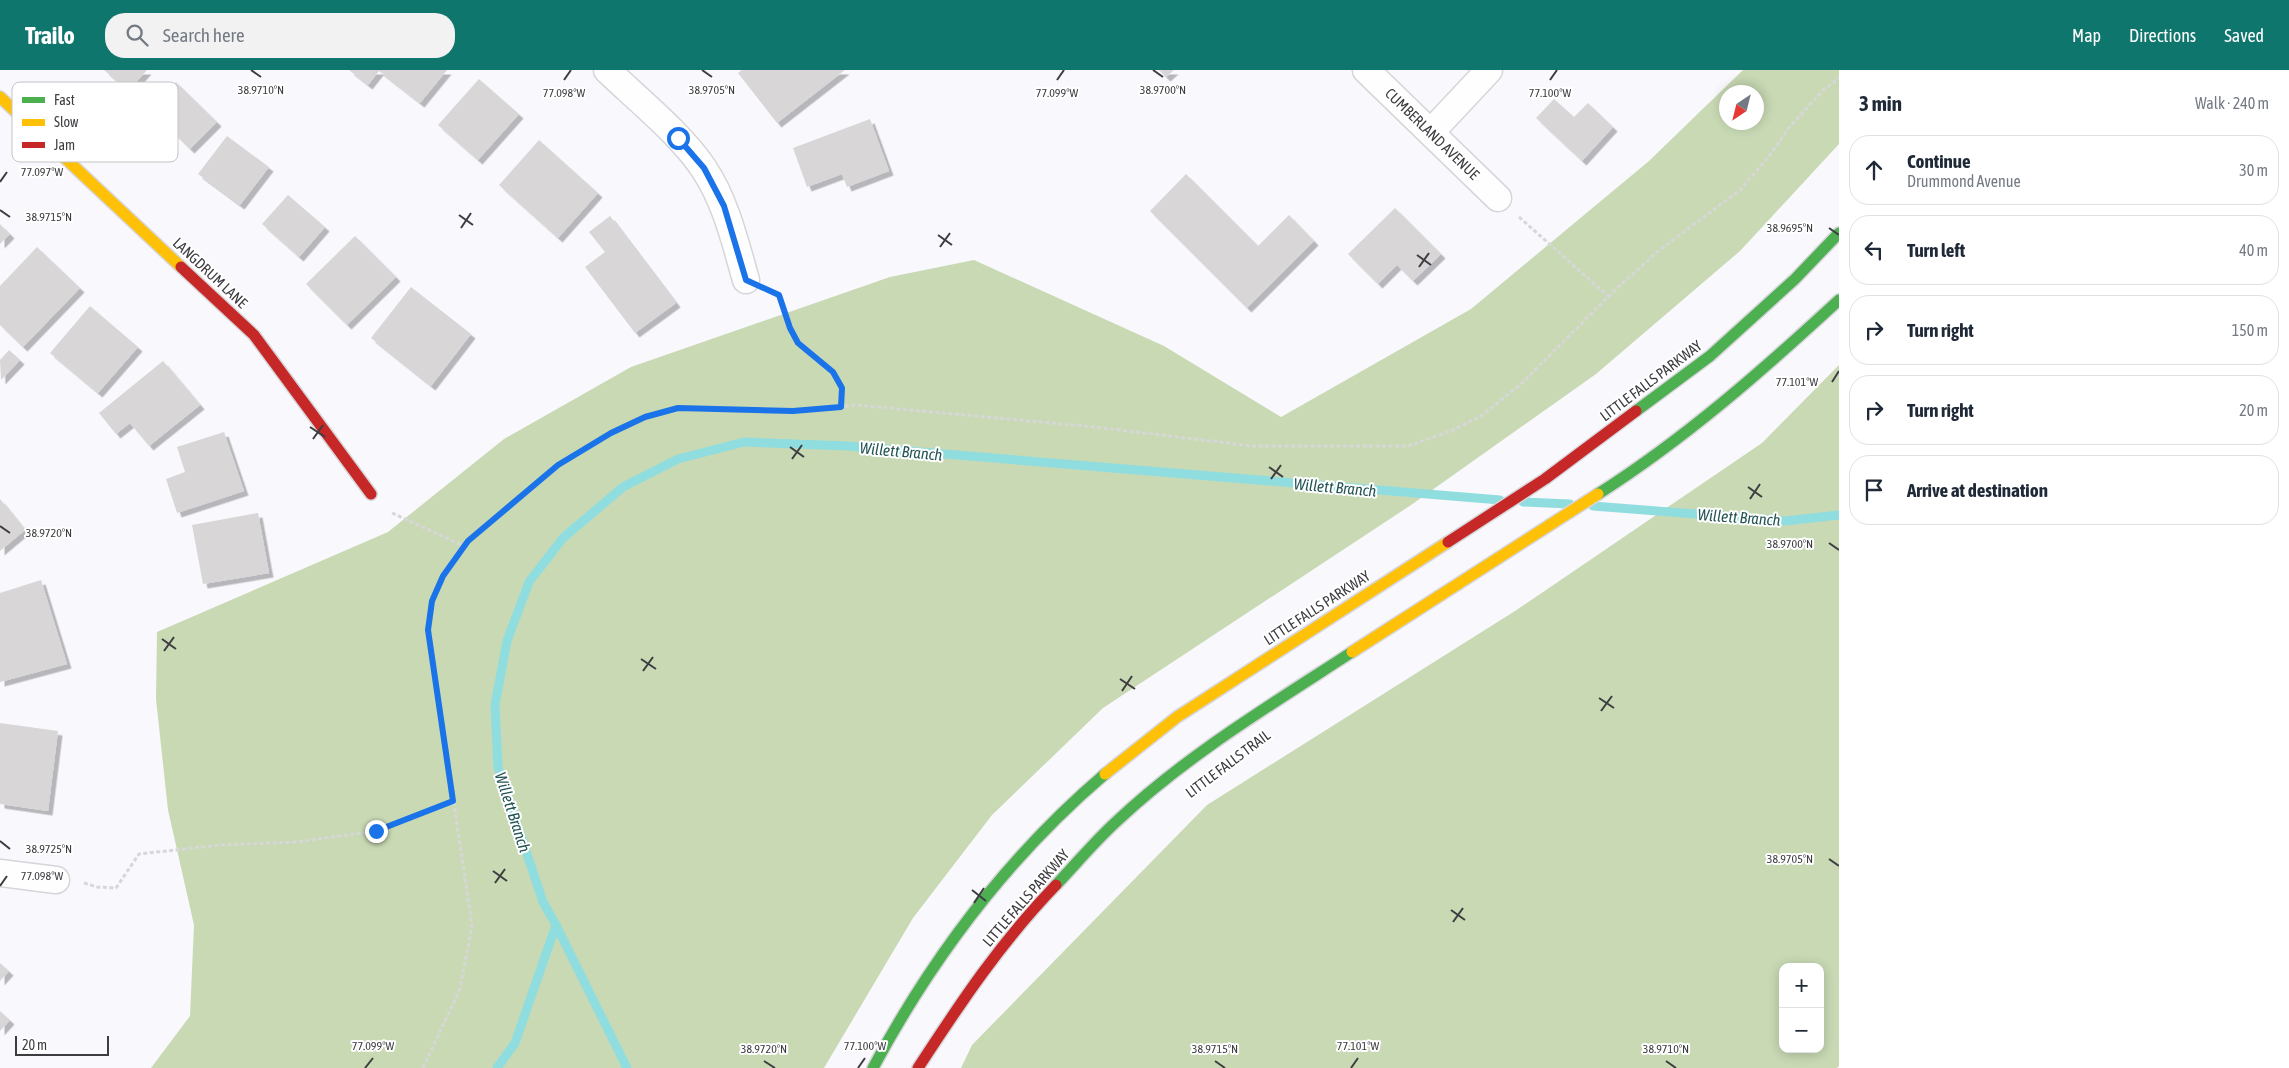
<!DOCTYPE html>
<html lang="en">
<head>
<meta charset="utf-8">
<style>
	:root { --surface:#fff; --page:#f2f2f3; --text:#1f2937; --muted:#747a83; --line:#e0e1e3; --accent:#0f766e }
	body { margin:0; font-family:"Asap Condensed",sans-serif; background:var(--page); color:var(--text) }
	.controls { position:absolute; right:15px; bottom:15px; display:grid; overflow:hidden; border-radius:10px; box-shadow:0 2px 12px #0003 }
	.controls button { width:45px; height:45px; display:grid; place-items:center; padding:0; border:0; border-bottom:1px solid var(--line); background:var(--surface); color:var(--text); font:25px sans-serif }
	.compass { position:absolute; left:1719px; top:15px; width:45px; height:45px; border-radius:50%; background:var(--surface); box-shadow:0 2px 12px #0003; rotate:215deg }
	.scale { position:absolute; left:15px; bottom:12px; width:94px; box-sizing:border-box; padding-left:5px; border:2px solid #3d3c40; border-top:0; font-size:14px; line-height:18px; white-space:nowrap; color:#3d3c40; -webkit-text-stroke:4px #fff; paint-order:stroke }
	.stop { position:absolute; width:15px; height:15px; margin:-11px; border:4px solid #1a73e8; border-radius:50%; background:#fff }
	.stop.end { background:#1a73e8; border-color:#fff; box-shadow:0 1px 5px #0008 }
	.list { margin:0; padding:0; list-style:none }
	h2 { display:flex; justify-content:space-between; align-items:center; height:65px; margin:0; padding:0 20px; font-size:21px }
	h2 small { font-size:16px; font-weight:400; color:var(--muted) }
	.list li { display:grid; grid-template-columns:32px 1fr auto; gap:15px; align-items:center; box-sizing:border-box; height:70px; margin:0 10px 10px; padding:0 10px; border:1px solid var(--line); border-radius:20px }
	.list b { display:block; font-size:19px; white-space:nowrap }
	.list p { margin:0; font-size:16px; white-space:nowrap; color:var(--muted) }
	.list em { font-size:16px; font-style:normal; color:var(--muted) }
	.icon { flex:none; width:28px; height:28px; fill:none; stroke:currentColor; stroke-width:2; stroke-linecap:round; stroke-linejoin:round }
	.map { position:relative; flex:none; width:1839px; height:998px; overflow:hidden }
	header { display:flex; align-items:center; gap:30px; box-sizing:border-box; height:70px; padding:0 25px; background:var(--accent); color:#fff }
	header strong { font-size:24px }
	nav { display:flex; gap:28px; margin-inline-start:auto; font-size:18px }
	.search { width:350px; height:45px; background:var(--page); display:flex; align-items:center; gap:12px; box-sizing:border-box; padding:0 18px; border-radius:20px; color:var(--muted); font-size:19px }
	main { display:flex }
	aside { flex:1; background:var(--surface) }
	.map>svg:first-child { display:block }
	.forest { fill:#c8d9b4; fill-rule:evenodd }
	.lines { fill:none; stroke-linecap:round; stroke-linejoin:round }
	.stream { stroke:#90dde0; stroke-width:9 }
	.building { fill:#d9d6d7; filter:url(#shadow) }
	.street-casing { stroke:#d6d5d9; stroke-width:29 }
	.fast-casing { stroke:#d6d5d9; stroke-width:14 }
	.slow-casing { stroke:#d6d5d9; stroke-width:14 }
	.jam-casing { stroke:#d6d5d9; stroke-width:14 }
	.path { stroke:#d7d7d8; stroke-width:3; stroke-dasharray:4 2.5; stroke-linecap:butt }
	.street { stroke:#fefeff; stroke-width:26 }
	.fast { stroke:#4caf50; stroke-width:11 }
	.slow { stroke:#ffc107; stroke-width:11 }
	.jam { stroke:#c62828; stroke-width:11 }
	.route { stroke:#1a73e8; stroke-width:6 }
	.ticks { fill:none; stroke:#3d3c40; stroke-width:2 }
	.labels { text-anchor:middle; stroke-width:4; stroke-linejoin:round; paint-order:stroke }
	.street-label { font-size:15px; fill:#3d3c40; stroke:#fff }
	.water-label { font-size:16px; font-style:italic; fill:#245455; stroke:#fff }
	.key { fill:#fff; stroke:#c5c4c6; stroke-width:1 }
	.key-label { font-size:14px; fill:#3d3c40 }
	.ticks-label { font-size:12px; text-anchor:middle; fill:#3d3c40; stroke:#fff; stroke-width:4; stroke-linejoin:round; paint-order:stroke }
</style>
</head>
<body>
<header>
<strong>Trailo</strong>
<div class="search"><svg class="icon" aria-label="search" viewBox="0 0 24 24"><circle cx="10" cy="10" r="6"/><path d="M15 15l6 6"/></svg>Search here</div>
<nav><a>Map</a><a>Directions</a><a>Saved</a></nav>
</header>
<main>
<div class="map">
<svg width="1839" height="998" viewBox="0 0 1839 998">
	<defs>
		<filter id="shadow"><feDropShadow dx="4.5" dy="4.5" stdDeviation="0" flood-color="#0004"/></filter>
	</defs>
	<rect width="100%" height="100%" fill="#f9f8fd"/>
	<!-- forest -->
	<path class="forest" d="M1743,0H1839V74L1740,181L1596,304L1411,435L1103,638L992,745L913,848L824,998H151L190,946L194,855L168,740L156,629L157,562L388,462L504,369L631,297L890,207L974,190L1164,276L1281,347L1471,239L1649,91ZM1726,22H1756V52H1726Z
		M1839,295V996L1837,998H961L972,975L1207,735L1515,541L1762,373ZM1783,897H1820V979H1783Z"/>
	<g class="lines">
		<!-- stream -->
		<path class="stream" d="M1523,432L1570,434
			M1593,436L1785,451L1839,445
			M497,998L515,973L556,855
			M627,998L556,855L543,832L498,697L495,635L507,571L529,512L563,468L623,417L678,389L744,372L848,376L1500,430"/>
	</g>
	<!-- building -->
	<path class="building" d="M104,0H147L128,21Z
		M349,0H447L420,33L379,1L368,15Z
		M742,0H845L777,53L738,3Z
		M1159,0H1174L1166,7Z
		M479,9L519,44L478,90L438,55Z
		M176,12L217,52L190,79L149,39Z
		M1554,29L1574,47L1588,33L1613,57L1582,91L1536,48Z
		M870,49L889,101L847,117L842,104L807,117L793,78Z
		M227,66L269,97L240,135L198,104Z
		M539,70L598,123L558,168L499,115Z
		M1186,104L1258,176L1289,145L1314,171L1247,238L1150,141Z
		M288,125L325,157L299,187L262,154Z
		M1395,138L1441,184L1413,211L1397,195L1378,214L1348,184Z
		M610,146L676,233L635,263L585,197L605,182L589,162Z
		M0,154L10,164L0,174Z
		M355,166L396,207L347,255L306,214Z
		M37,177L80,218L23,277L0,255V216Z
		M411,217L471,264L431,316L371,268Z
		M90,236L138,277L98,323L50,283Z
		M9,280L20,290L1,310L0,290Z
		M163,291L200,335L149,376L130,353L116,364L99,343Z
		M224,362L244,421L177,443L166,409L185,402L177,377Z
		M0,429L25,460L0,481Z
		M258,443L269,503L203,514L192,455Z
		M41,510L67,594L0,612V523Z
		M0,653L58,661L48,741L0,734Z
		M0,893L9,901L0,911Z
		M0,941L10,950L0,961Z"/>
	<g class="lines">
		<defs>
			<path id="street" d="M607,0C637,29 681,64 704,99C726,132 735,172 746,210
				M1366,0L1498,128
				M1431,62L1489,0
				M0,803L56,810"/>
			<path id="fast" d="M1636,341L1710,286L1795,209L1839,163
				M1598,424C1686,368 1763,300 1839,230
				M1056,815C1076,794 1095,771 1117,751C1187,685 1272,634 1352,582
				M873,998C932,888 1010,785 1105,704"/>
			<path id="slow" d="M0,27L181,197
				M1352,582L1598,424
				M1105,704L1177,647L1448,472"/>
			<path id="jam" d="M181,197L254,265L371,424
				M1448,472L1545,409L1636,341
				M918,998C961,932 1001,872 1056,815"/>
		</defs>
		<!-- street casing -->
		<use href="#street" class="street-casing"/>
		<!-- fast casing -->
		<use href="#fast" class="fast-casing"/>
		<!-- slow casing -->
		<use href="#slow" class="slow-casing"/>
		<!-- jam casing -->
		<use href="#jam" class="jam-casing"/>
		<!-- path -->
		<path class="path" d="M1519,147L1609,227
			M772,222L779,225L790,258L798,273L833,302L842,318L841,337
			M392,443L464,476
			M84,813L97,817L116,818L139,784L220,775L297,772L376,761L453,731
			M423,998L460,919L472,855L428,560L433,531L443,506L468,471L558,395L611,363L645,347L678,338L793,341L856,335L1095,357L1252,376H1408L1451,361L1481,346L1520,315L1616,219L1662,178L1739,121L1767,89L1789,58L1823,20L1839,8"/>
		<!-- street -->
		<use href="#street" class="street"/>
		<!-- fast -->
		<use href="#fast" class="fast"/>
		<!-- slow -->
		<use href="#slow" class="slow"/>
		<!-- jam -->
		<use href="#jam" class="jam"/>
	</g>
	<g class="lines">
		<!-- route -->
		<path class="route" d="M376,761L453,731L428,560L432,531L443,506L468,471L558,395L611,363L645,347L678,338L793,341L841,337L842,318L833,302L798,273L790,258L779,225L746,210L724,136L704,98L678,68"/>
	</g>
	<!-- ticks -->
	<path class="ticks" d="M251,0L261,7M702,0L712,7M1153,0L1163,7M564,10L571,0M1057,10L1064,0M1550,10L1557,0M0,112L7,102M0,140L10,147M459,145L473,155M461,158L471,143M1829,158L1839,165M938,165L952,175M940,177L950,163M1417,185L1431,195M1419,197L1429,183M1832,312L1839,301M310,357L325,367M313,369L323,355M790,377L804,387M792,389L802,375M1269,397L1283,407M1271,409L1281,395M1748,417L1762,427M1750,429L1760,414M0,456L10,463M1829,473L1839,480M162,569L176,579M164,581L174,567M641,589L656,599M643,601L653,587M1120,609L1135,619M1122,621L1132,606M1599,628L1614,638M1601,641L1612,626M0,771L10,779M1829,789L1839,796M493,801L507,811M495,813L505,799M0,816L7,806M972,820L986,831M974,833L984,818M1451,840L1465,850M1453,852L1463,838M764,991L775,998M1215,991L1225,998M1666,991L1676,998M365,998L373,988M858,998L865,988M1351,998L1358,988"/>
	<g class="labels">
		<!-- street labels -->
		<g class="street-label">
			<text transform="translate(1432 64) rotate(44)" y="5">CUMBERLAND AVENUE</text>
			<text transform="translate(210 203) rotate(43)" y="5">LANGDRUM LANE</text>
			<text transform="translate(1651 311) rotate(-37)" y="5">LITTLE FALLS PARKWAY</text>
			<text transform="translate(1317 538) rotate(-33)" y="5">LITTLE FALLS PARKWAY</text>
			<text transform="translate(1228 694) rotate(-37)" y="5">LITTLE FALLS TRAIL</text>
			<text transform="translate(1026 828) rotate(-49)" y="5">LITTLE FALLS PARKWAY</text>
		</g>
		<!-- water labels -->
		<g class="water-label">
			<text transform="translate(901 381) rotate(5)" y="6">Willett Branch</text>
			<text transform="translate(1335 417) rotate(5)" y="6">Willett Branch</text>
			<text transform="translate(1739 447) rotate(4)" y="6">Willett Branch</text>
			<text transform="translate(513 742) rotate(72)" y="6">Willett Branch</text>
		</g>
	</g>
	<!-- legend -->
	<rect x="12" y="12" width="166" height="80" rx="8" class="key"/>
	<rect x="22" y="27" width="23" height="6" fill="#4caf50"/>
	<rect x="22" y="49" width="23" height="7" fill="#ffc107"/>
	<rect x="22" y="72" width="23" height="6" fill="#c62828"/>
	<g class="key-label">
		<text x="54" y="35">Fast</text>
		<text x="54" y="57">Slow</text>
		<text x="54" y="80">Jam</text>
	</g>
	<g class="ticks-label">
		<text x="1163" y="24">38.9700°N</text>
		<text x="261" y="24">38.9710°N</text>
		<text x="712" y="24">38.9705°N</text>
		<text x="564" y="27">77.098°W</text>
		<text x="1057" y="27">77.099°W</text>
		<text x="1550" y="27">77.100°W</text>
		<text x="42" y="106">77.097°W</text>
		<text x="49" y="151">38.9715°N</text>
		<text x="1790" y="162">38.9695°N</text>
		<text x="1797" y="316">77.101°W</text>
		<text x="49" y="467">38.9720°N</text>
		<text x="1790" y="478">38.9700°N</text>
		<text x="49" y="783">38.9725°N</text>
		<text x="1790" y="793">38.9705°N</text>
		<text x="42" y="810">77.098°W</text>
		<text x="373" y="980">77.099°W</text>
		<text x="865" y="980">77.100°W</text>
		<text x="1358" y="980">77.101°W</text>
		<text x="764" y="983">38.9720°N</text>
		<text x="1215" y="983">38.9715°N</text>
		<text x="1666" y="983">38.9710°N</text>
	</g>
</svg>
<div class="controls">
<button>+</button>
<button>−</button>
</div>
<svg class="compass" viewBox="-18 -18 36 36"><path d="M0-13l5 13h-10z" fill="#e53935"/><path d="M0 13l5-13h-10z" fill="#747a83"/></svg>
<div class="scale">20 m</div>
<div class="stop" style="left:678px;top:68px"></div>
<div class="stop end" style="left:376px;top:761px"></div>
</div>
<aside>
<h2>3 min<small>Walk · 240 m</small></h2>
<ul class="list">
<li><svg class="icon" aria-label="ahead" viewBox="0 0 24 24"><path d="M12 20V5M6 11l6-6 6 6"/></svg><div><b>Continue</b><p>Drummond Avenue</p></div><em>30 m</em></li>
<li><svg class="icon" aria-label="left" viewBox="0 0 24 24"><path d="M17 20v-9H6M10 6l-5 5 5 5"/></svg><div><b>Turn left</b></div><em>40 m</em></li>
<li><svg class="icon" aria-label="right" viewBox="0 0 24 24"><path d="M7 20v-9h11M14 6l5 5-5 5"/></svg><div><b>Turn right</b></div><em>150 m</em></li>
<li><svg class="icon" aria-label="right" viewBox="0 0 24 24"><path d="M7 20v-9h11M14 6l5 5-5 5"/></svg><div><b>Turn right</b></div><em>20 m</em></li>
<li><svg class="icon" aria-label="arrive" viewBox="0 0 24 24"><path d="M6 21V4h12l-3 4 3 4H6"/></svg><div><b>Arrive at destination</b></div></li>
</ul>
</aside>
</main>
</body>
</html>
